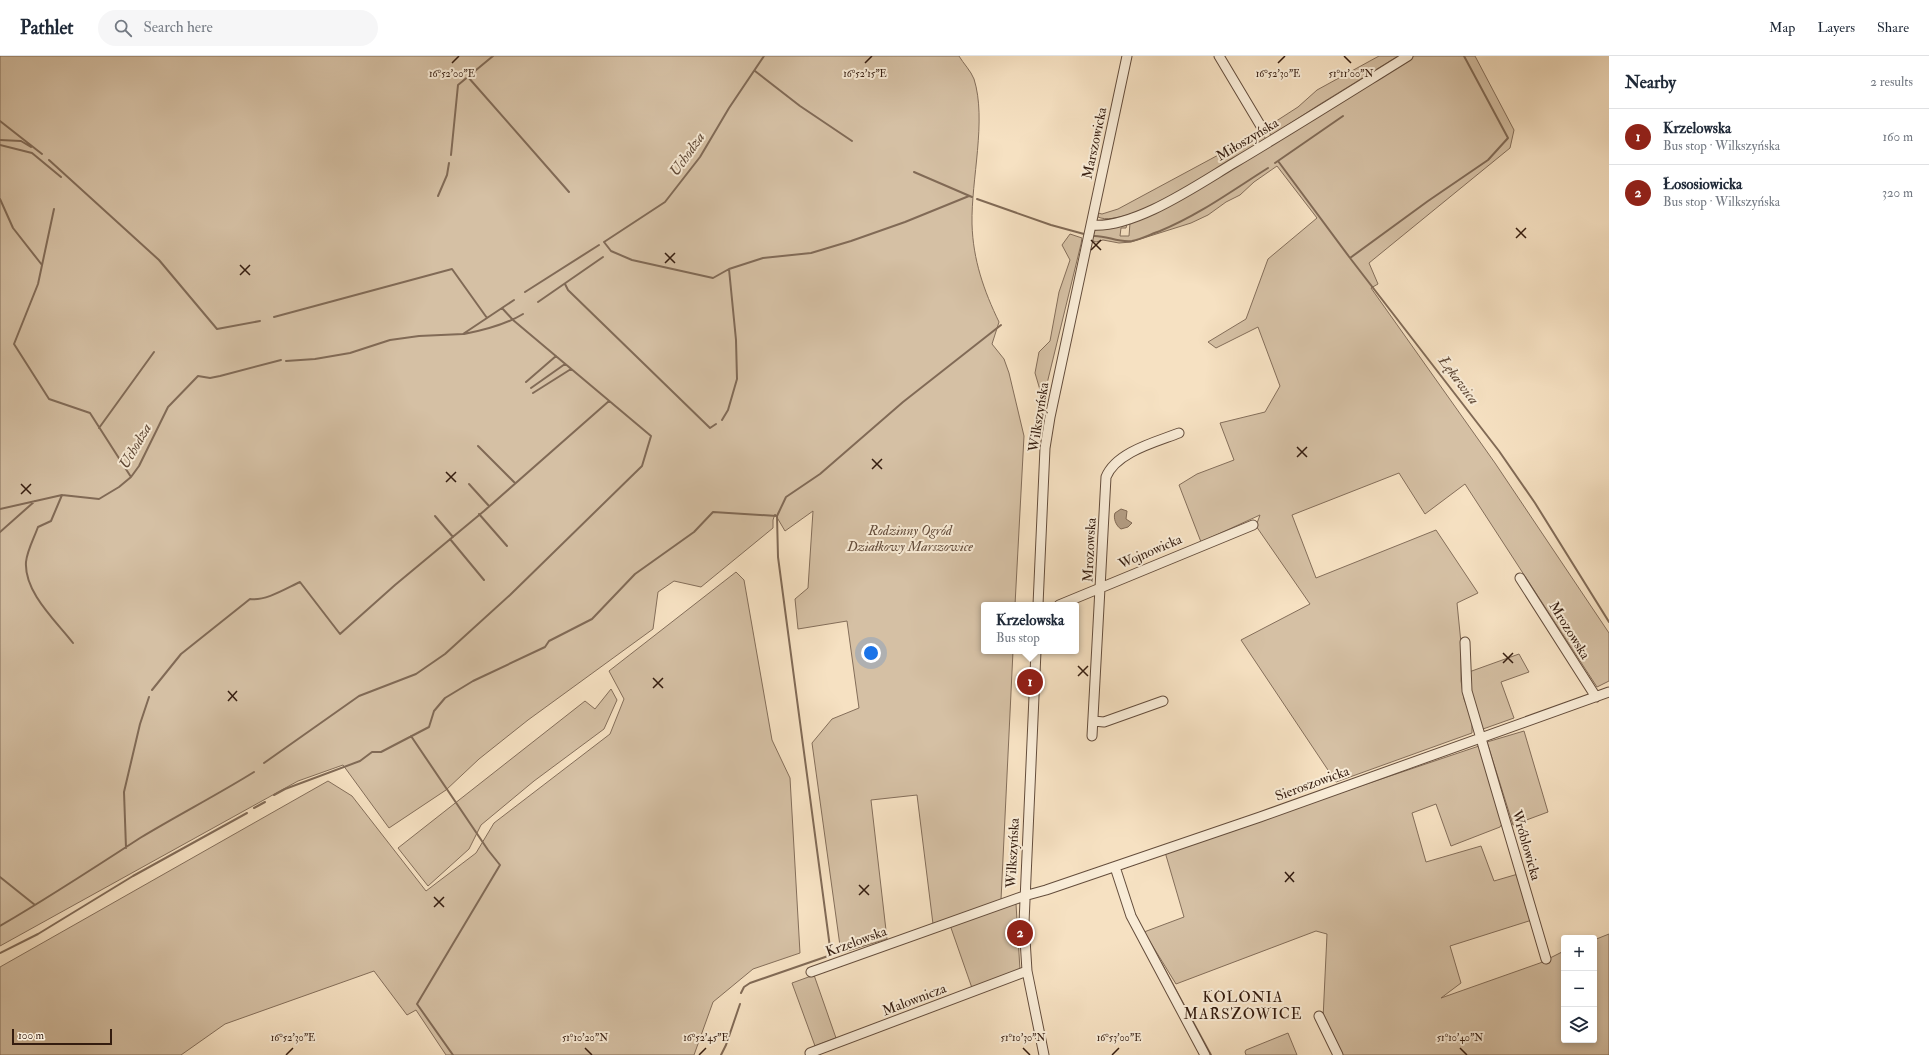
<!DOCTYPE html>
<html lang="en">
<head>
<meta charset="utf-8">
<style>
	:root { --surface:#fff; --page:#f6f6f7; --text:#1f2937; --muted:#747a83; --line:#e0e1e3; --accent:#8f2418 }
	body { margin:0; font-family:"IM FELL Double Pica",serif; background:var(--page); color:var(--text) }
	.controls { position:absolute; right:12px; bottom:12px; display:grid; overflow:hidden; border-radius:4px; box-shadow:0 2px 6px #0003 }
	.controls button { width:36px; height:36px; display:grid; place-items:center; padding:0; border:0; border-bottom:1px solid var(--line); background:var(--surface); color:var(--text); font:20px sans-serif }
	.scale { position:absolute; left:12px; bottom:10px; width:100px; box-sizing:border-box; padding-left:4px; border:2px solid #341c0f; border-top:0; font-size:11px; line-height:14px; white-space:nowrap; color:#341c0f; -webkit-text-stroke:3px #f9ecd7; paint-order:stroke }
	.you { position:absolute; left:871px; top:597px; width:14px; height:14px; margin:-10px; border:3px solid #fff; border-radius:50%; background:#1a73e8; box-shadow:0 0 0 6px #1a73e833 }
	.badge { display:grid; place-items:center; width:26px; height:26px; border-radius:50%; background:var(--accent); color:#fff; font-size:13px; font-weight:700 }
	.pin { position:absolute; translate:-50% -50%; border:2px solid #fff; box-shadow:0 1px 4px #0006 }
	.popup { position:absolute; left:981px; top:546px; width:98px; height:52px; box-sizing:border-box; display:grid; place-content:center; border-radius:4px; background:var(--surface); filter:drop-shadow(0 1px 3px #0005); font-size:13px; white-space:nowrap; color:var(--muted) }
	.popup b { font-size:15px; color:var(--text) }
	.popup::after { content:''; position:absolute; left:50%; top:100%; margin-left:-8px; border:8px solid transparent; border-top-color:var(--surface) }
	.list { margin:0; padding:0; list-style:none }
	h2 { display:flex; justify-content:space-between; align-items:center; height:52px; margin:0; padding:0 16px; font-size:17px }
	h2 small { font-size:13px; font-weight:400; color:var(--muted) }
	.list li { display:grid; grid-template-columns:26px 1fr auto; gap:12px; align-items:center; box-sizing:border-box; height:56px; padding:0 16px; border-top:1px solid var(--line) }
	.list b { display:block; font-size:15px; white-space:nowrap }
	.list p { margin:0; font-size:13px; white-space:nowrap; color:var(--muted) }
	.list em { font-size:13px; font-style:normal; color:var(--muted) }
	.icon { flex:none; width:22px; height:22px; fill:none; stroke:currentColor; stroke-width:2; stroke-linecap:round; stroke-linejoin:round }
	.map { position:relative; flex:none; width:1609px; height:999px; overflow:hidden }
	header { display:flex; align-items:center; gap:24px; box-sizing:border-box; height:56px; padding:0 20px; background:var(--surface); border-bottom:1px solid var(--line) }
	header strong { font-size:19px }
	nav { display:flex; gap:22px; margin-inline-start:auto; font-size:14px }
	.search { width:280px; height:36px; background:var(--page); display:flex; align-items:center; gap:10px; box-sizing:border-box; padding:0 14px; border-radius:22px; color:var(--muted); font-size:15px }
	main { display:flex }
	aside { flex:1; background:var(--surface) }
	.map>svg:first-child { display:block }
	.green { fill:#d5c0a4; stroke:#846e5a }
	.water { fill:#b49e85; stroke:#816a56 }
	.lines { fill:none; stroke-linecap:round; stroke-linejoin:round }
	.stream { stroke:#816a56; stroke-width:2 }
	.minor-casing { stroke:#644d3c; stroke-width:11 }
	.minor { stroke:#f9ecd7; stroke-width:9 }
	.ticks { fill:none; stroke:#341c0f; stroke-width:1.5 }
	.labels { text-anchor:middle; stroke-width:4; stroke-linejoin:round; paint-order:stroke }
	.street-label { font-size:14px; fill:#341c0f; stroke:#f9ecd7 }
	.park-label { font-size:14px; font-style:italic; fill:#644d3c; stroke:#f9ecd7 }
	.water-label { font-size:15px; font-style:italic; fill:#614a38; stroke:#f9ecd7 }
	.neighbourhood-label { font-size:15px; letter-spacing:1px; fill:#341c0f; stroke:#f9ecd7 }
	.ticks-label { font-size:10px; text-anchor:middle; fill:#341c0f; stroke:#f9ecd7; stroke-width:4; stroke-linejoin:round; paint-order:stroke }
</style>
</head>
<body>
<header>
<strong>Pathlet</strong>
<div class="search"><svg class="icon" aria-label="search" viewBox="0 0 24 24"><circle cx="10" cy="10" r="6"/><path d="M15 15l6 6"/></svg>Search here</div>
<nav><a>Map</a><a>Layers</a><a>Share</a></nav>
</header>
<main>
<div class="map">
<svg width="1609" height="999" viewBox="0 0 1609 999">
	<rect width="100%" height="100%" fill="#f6e1c2"/>
	<filter id="stains"><feTurbulence type="fractalNoise" baseFrequency=".005" numOctaves="4"/><feColorMatrix values="0 0 0 0 .2 0 0 0 0 .09 0 0 0 0 .02 0 0 0 .5 -.17"/></filter>
	<radialGradient id="worn" r=".72"><stop offset=".6" stop-color="#630" stop-opacity="0"/><stop offset="1" stop-color="#630" stop-opacity=".3"/></radialGradient>
	<!-- green -->
	<path class="green" d="M0,0H959C963,7 971,15 974,23C987,64 971,124 972,168C973,204 984,235 999,266L992,288L1004,303L1009,317L1024,380L1015,549H984V595H1013L1001,844L933,868L917,739L871,744L887,883L841,897L812,687L832,663L859,652L847,565L798,573L795,543L808,532L813,455L785,475L775,458L773,464V472L701,531L674,525L658,536L653,573L528,664L479,703L446,734L389,772L343,709L298,725L0,890Z
		M1379,0H1398L1317,50L1271,80L1267,71L1298,51L1317,34Z
		M1414,0H1475L1514,74L1510,92L1369,207L1378,228L1371,232L1495,407L1609,577V625L1597,631L1465,428L1425,458L1399,417L1292,459L1316,522L1436,474L1478,537L1457,547L1461,587V625L1464,643L1472,663V677L1336,726L1241,584L1310,548L1256,470L1260,459L1201,486L1179,429L1197,418L1234,404L1220,367L1265,356L1280,330L1258,271L1216,292L1208,286L1246,263L1268,203L1317,162L1277,110L1254,126L1240,139L1226,146L1208,159L1191,167L1131,186L1119,187L1103,184L1096,186L1091,184L1095,174L1127,168L1126,172H1121L1120,180H1129L1130,167Z
		M1261,76L1266,83C1237,100 1128,175 1098,161V157L1102,158L1118,153Z
		M1070,178L1082,182L1081,188L1043,344L1035,317L1039,296L1050,285L1059,236L1070,204L1062,189Z
		M736,516L744,524L772,684L790,722L800,897L753,913L713,946L694,999H446L416,954L407,959L374,915L225,968L181,999H0V911L328,725L352,740L426,835L476,797L494,767L610,678L624,643L609,615Z
		M1519,598L1529,616L1501,626L1514,662L1483,673C1472,656 1470,636 1469,616Z
		M611,633L617,644L604,673L534,725L481,769L469,793L428,830L398,792L585,645L595,653Z
		M1524,675L1548,756L1513,769L1487,686Z
		M1479,690L1503,766L1500,771L1451,790L1436,748L1412,757L1426,806L1481,790L1494,825L1518,818L1532,864L1450,890L1461,927L1441,942L1540,907L1564,895V984H1594V884L1609,878V999H1340L1323,963L1327,878L1316,875L1176,928L1144,876L1184,861L1165,796Z
		M1013,848H1016L1020,914L972,932L950,869Z
		M814,919L836,982L815,990L792,927Z
		M1288,977L1297,999H1246L1245,996L1246,994Z"/>
	<!-- water -->
	<path class="water" d="M1121,453L1127,455L1126,463L1132,467L1128,471L1121,473C1116,470 1113,462 1115,457Z"/>
	<g class="lines">
		<!-- stream -->
		<path class="stream" d="M764,0L729,52L700,101L665,146L604,186L611,195L632,204L713,222L729,213L763,202L811,197L851,185L905,166L969,140
			M755,15L800,50L852,85
			M468,21L569,136
			M0,65L42,98
			M0,84L21,85L31,91
			M0,89L32,97L61,121
			M451,99L458,29L493,0
			M49,104L159,204L217,273L260,265
			M1278,105L1350,202L1499,395L1535,447L1609,566
			M1275,107L1343,60
			M914,116L972,141
			M438,140L447,119L449,107
			M0,143L13,172L42,209
			M977,143L1051,169L1084,178
			M54,153L38,228L14,288L49,343L90,357L131,421
			M1093,180C1106,179 1118,187 1132,185C1142,183 1151,178 1160,175C1199,159 1233,134 1268,112
			M1350,202L1428,145L1488,104L1508,82L1464,0
			M565,228L568,234L710,372L716,368
			M525,236L599,189
			M538,246L603,201
			M274,261L452,213L487,262
			M464,278C485,274 505,269 523,258
			M286,305L315,303L350,297L390,284L419,280L463,278L514,244
			M526,326L556,300
			M531,332L565,308
			M533,337L571,313
			M722,364L728,354L737,323L736,284L729,213
			M99,372L154,296
			M478,390L515,427
			M469,428L489,450
			M62,439L51,465L38,471C34,482 27,495 26,506C24,536 56,565 73,587
			M0,453L62,439L99,443L119,431L131,421L139,410L168,351L198,320L210,322L220,320L281,304
			M479,458L507,490
			M435,460L453,481
			M0,476L35,445
			M450,483L484,524
			M152,634L181,598L250,543C266,545 285,533 300,526L340,578L395,529L484,455L609,345
			M411,680L488,794L500,809L417,948L453,999
			M264,707L359,640L416,618L445,598L510,539L642,410L651,380L513,264L502,252
			M274,739L285,733L360,705L372,696H381L429,671L434,655L445,642L473,625L545,591L549,585L592,563L635,518L694,476L713,456L777,460L786,441L820,418L903,346L1001,269
			M254,752L265,746
			M126,792L124,736L140,668L149,641
			M0,821L35,849
			M0,870C48,842 94,812 140,782C178,759 217,739 254,716
			M0,897L38,878L133,820L247,757
			M1161,907L1211,999
			M741,937L744,931L750,927L831,899L778,501L777,460
			M721,999L726,989L740,948"/>
		<defs>
			<path id="minor" d="M1219,0L1262,72
				M1091,169C1134,173 1197,129 1234,107C1293,72 1350,36 1408,0
				M1520,522L1596,641
				M1038,549L1045,392L1050,361L1127,0
				M1059,549L1253,469
				M1465,586L1467,635L1546,903
				M1036,595L1024,867L1027,915L1044,999
				M1093,665L1104,666L1163,645
				M1092,680L1106,421C1116,396 1156,386 1179,377
				M1115,811L1131,860L1205,999
				M811,916L1024,840L1046,834L1260,761L1609,636
				M1319,960L1338,999
				M810,997L1027,915"/>
		</defs>
		<!-- minor casing -->
		<use href="#minor" class="minor-casing"/>
		<!-- minor -->
		<use href="#minor" class="minor"/>
	</g>
	<!-- ticks -->
	<path class="ticks" d="M1344,0L1351,7M452,7L459,0M865,7L872,0M1278,7L1285,0M1516,172L1526,182M1516,182L1526,172M1091,184L1101,194M1091,194L1101,184M665,197L675,207M665,207L675,197M240,209L250,219M240,219L250,209M1297,391L1307,401M1297,401L1307,391M872,403L882,413M872,413L882,403M446,416L456,426M446,426L456,416M21,428L31,438M21,438L31,428M1503,597L1513,607M1503,607L1513,597M1078,610L1088,620M1078,620L1088,610M653,622L663,632M653,632L663,622M228,635L237,645M228,645L237,635M1285,816L1294,826M1285,826L1294,816M859,829L869,839M859,839L869,829M434,841L444,851M434,851L444,841M585,992L592,999M1023,992L1030,999M1460,992L1467,999M286,999L293,992M699,999L706,992M1112,999L1119,992"/>
	<g class="labels">
		<!-- street labels -->
		<g class="street-label">
			<text transform="translate(1247 83) rotate(-31)" y="5">Miłoszyńska</text>
			<text transform="translate(1094 87) rotate(-78)" y="5">Marszowicka</text>
			<text transform="translate(1038 361) rotate(-81)" y="5">Wilkszyńska</text>
			<text transform="translate(1089 494) rotate(-87)" y="5">Mrozowska</text>
			<text transform="translate(1150 495) rotate(-23)" y="5">Wojnowicka</text>
			<text transform="translate(1570 574) rotate(58)" y="5">Mrozowska</text>
			<text transform="translate(1312 727) rotate(-20)" y="5">Sieroszowicka</text>
			<text transform="translate(1527 789) rotate(74)" y="5">Wróblowicka</text>
			<text transform="translate(1012 797) rotate(-87)" y="5">Wilkszyńska</text>
			<text transform="translate(856 885) rotate(-20)" y="5">Krzelowska</text>
			<text transform="translate(914 943) rotate(-21)" y="5">Malownicza</text>
		</g>
		<!-- park labels -->
		<g class="park-label">
			<text x="910" y="479">Rodzinny Ogród<tspan x="910" dy="16">Działkowy Marszowice</tspan></text>
		</g>
		<!-- water labels -->
		<g class="water-label">
			<text transform="translate(687 98) rotate(-55)" y="5">Uchodza</text>
			<text transform="translate(1459 324) rotate(53)" y="5">Łękawica</text>
			<text transform="translate(135 390) rotate(-60)" y="5">Uchodza</text>
		</g>
		<!-- neighbourhood labels -->
		<g class="neighbourhood-label">
			<text x="1243" y="946">KOLONIA<tspan x="1243" dy="17">MARSZOWICE</tspan></text>
		</g>
	</g>
	<g class="ticks-label">
		<text x="452" y="21">16°52'00"E</text>
		<text x="865" y="21">16°52'15"E</text>
		<text x="1278" y="21">16°52'30"E</text>
		<text x="1351" y="21">51°11'00"N</text>
		<text x="293" y="985">16°52'30"E</text>
		<text x="706" y="985">16°52'45"E</text>
		<text x="1119" y="985">16°53'00"E</text>
		<text x="585" y="985">51°10'20"N</text>
		<text x="1023" y="985">51°10'30"N</text>
		<text x="1460" y="985">51°10'40"N</text>
	</g>
	<rect width="100%" height="100%" filter="url(#stains)"/>
	<rect width="100%" height="100%" fill="url(#worn)"/>
</svg>
<div class="controls">
<button>+</button>
<button>−</button>
<button><svg class="icon" aria-label="layers" viewBox="0 0 24 24"><path d="M12 4l9 5-9 5-9-5zM3 14l9 5 9-5"/></svg></button>
</div>
<div class="scale">100 m</div>
<div class="you"></div>
<div class="pin badge" style="left:1030px;top:626px">1</div>
<div class="popup"><b>Krzelowska</b>Bus stop</div>
<div class="pin badge" style="left:1020px;top:877px">2</div>
</div>
<aside>
<h2>Nearby<small>2 results</small></h2>
<ul class="list">
<li><span class="badge">1</span><div><b>Krzelowska</b><p>Bus stop · Wilkszyńska</p></div><em>160 m</em></li>
<li><span class="badge">2</span><div><b>Łososiowicka</b><p>Bus stop · Wilkszyńska</p></div><em>320 m</em></li>
</ul>
</aside>
</main>
</body>
</html>
